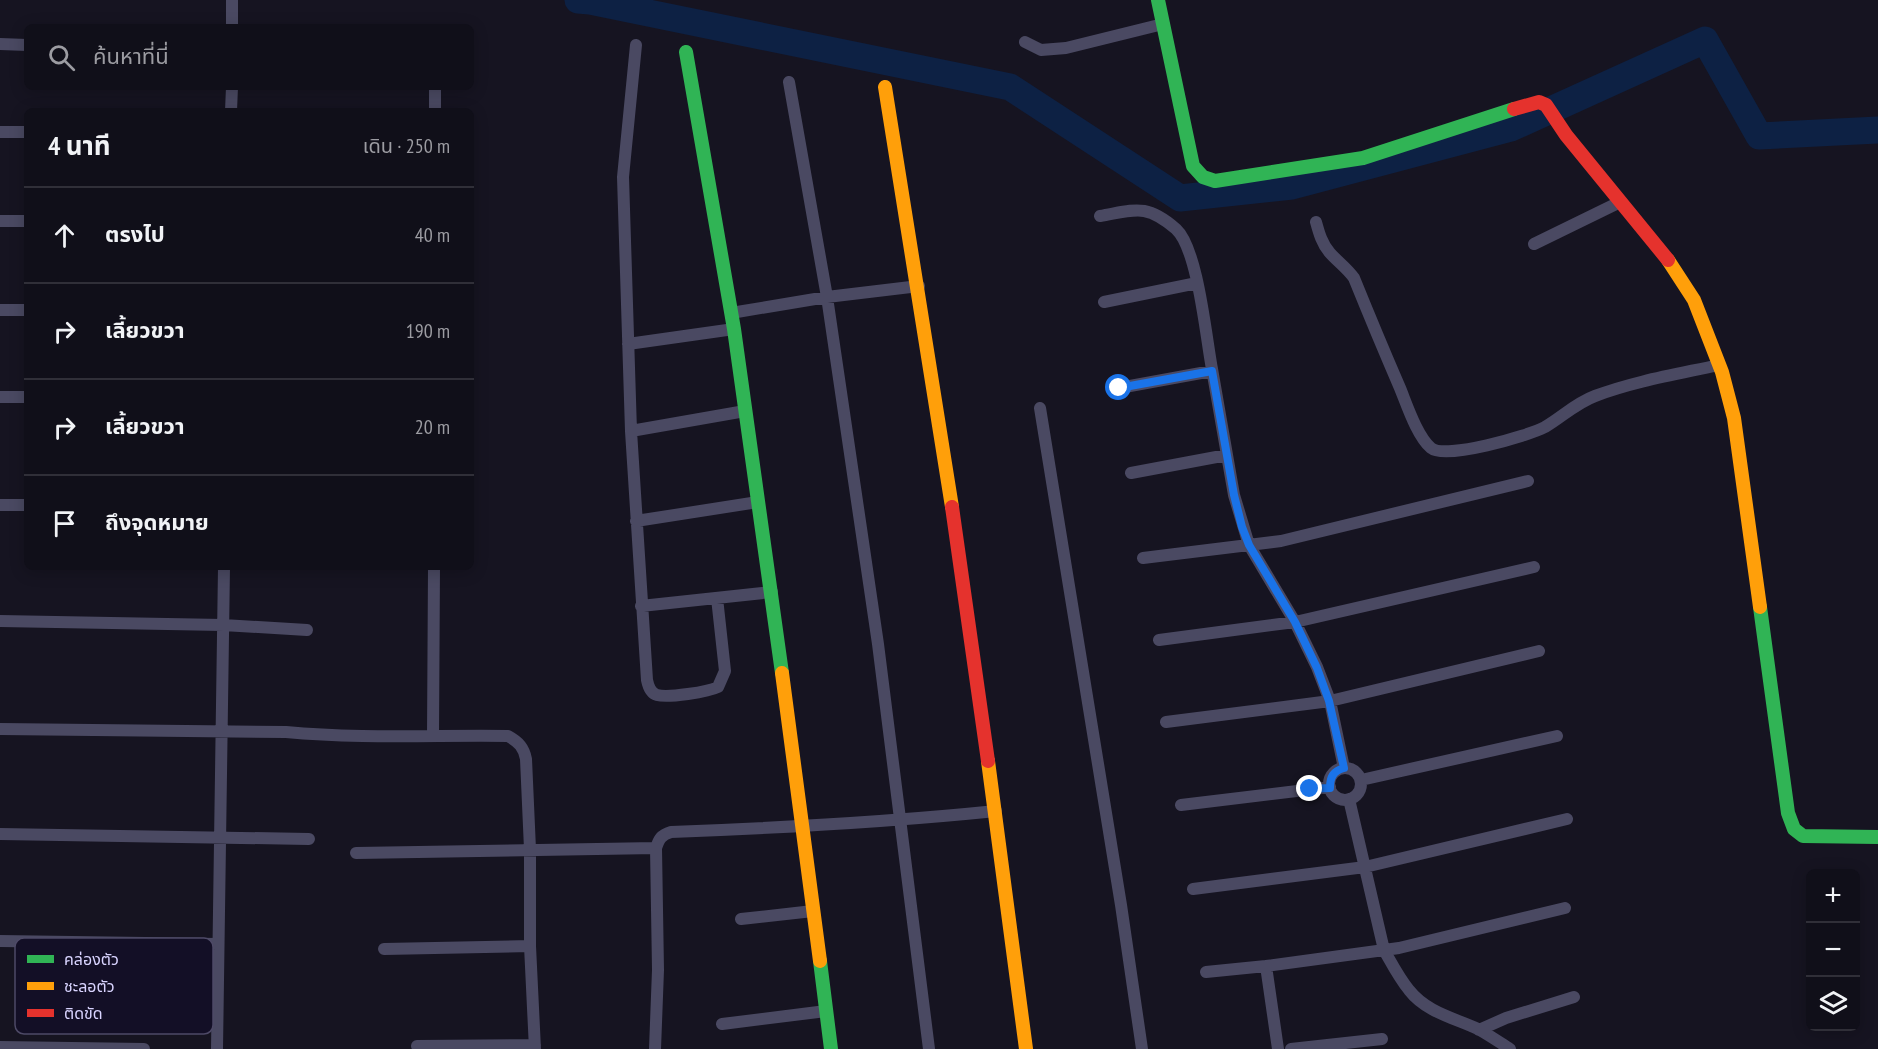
<!DOCTYPE html>
<html lang="th">
<head>
<meta charset="utf-8">
<style>
	:root { --surface:#100f19; --page:#1e1d26; --text:#f1f3f6; --muted:#9c9ca2; --line:#302f38 }
	body { margin:0; font-family:"PT Sans Narrow","Noto Sans Thai",sans-serif; background:var(--page); color:var(--text) }
	.controls { position:absolute; right:18px; bottom:18px; display:grid; overflow:hidden; border-radius:9px; box-shadow:0 3px 15px #0003 }
	.controls button { width:54px; height:54px; display:grid; place-items:center; padding:0; border:0; border-bottom:2px solid var(--line); background:var(--surface); color:var(--text); font:30px sans-serif }
	.stop { position:absolute; width:18px; height:18px; margin:-14px; border:4px solid #1a73e8; border-radius:50%; background:#fff }
	.stop.end { background:#1a73e8; border-color:#fff; box-shadow:0 2px 6px #0008 }
	.list { margin:0; padding:0; list-style:none }
	h2 { display:flex; justify-content:space-between; align-items:center; height:78px; margin:0; padding:0 24px; font-size:26px }
	h2 small { font-size:20px; font-weight:400; color:var(--muted) }
	.list li { display:grid; grid-template-columns:39px 1fr auto; gap:18px; align-items:center; box-sizing:border-box; height:96px; padding:0 24px; border-top:2px solid var(--line) }
	.list b { display:block; font-size:22px; white-space:nowrap }
	.list em { font-size:20px; font-style:normal; color:var(--muted) }
	.icon { flex:none; width:33px; height:33px; fill:none; stroke:currentColor; stroke-width:2; stroke-linecap:round; stroke-linejoin:round }
	.map { position:relative; flex:none; width:1878px; height:1049px; overflow:hidden }
	.search { position:absolute; background:var(--surface); box-shadow:0 3px 15px #0003; left:24px; top:24px; width:450px; height:66px; display:flex; align-items:center; gap:15px; box-sizing:border-box; padding:0 21px; border-radius:9px; color:var(--muted); font-size:22px }
	.panel { position:absolute; background:var(--surface); box-shadow:0 3px 15px #0003; left:24px; top:108px; width:450px; height:462px; border-radius:9px }
	.map>svg:first-child { display:block }
	.lines { fill:none; stroke-linecap:round; stroke-linejoin:round }
	.river { stroke:#0d2144; stroke-width:27 }
	.street { stroke:#4a4962; stroke-width:12 }
	.fast { stroke:#30b455; stroke-width:14 }
	.slow { stroke:#ff9f0a; stroke-width:14 }
	.jam { stroke:#e5322d; stroke-width:14 }
	.route { stroke:#1a73e8; stroke-width:8 }
	.key { fill:#130f26; stroke:#4e4a67; stroke-width:1.5 }
	.key-label { font-size:16px; fill:#d9d4ff }
</style>
</head>
<body>
<div class="map">
<svg width="1878" height="1049" viewBox="0 0 1878 1049">
	<rect width="100%" height="100%" fill="#161421"/>
	<g class="lines">
		<!-- river -->
		<path class="river" d="M578,0L590,1L1010,87L1180,198L1292,186L1511,128L1705,40L1759,136L1878,130"/>
		<!-- street -->
		<path class="street" d="M232,0V27
			M1025,42L1041,50L1066,48L1163,24
			M0,44L27,45
			M636,45L623,177L631,431L647,680C648,685 650,693 657,695C668,698 708,692 718,687L725,671L717,598
			M789,82L827,297L878,644L929,1049
			M231,111L232,87
			M435,111V87
			M0,132H27
			M1100,216C1135,210 1146,203 1176,229C1198,249 1206,338 1212,369C1219,411 1227,453 1234,495L1249,545L1295,622L1317,667L1330,701L1344,768
			M0,221H27
			M1316,222C1319,233 1322,244 1330,253C1338,262 1347,268 1354,278C1369,315 1384,351 1400,388C1407,405 1417,436 1431,448C1445,460 1528,436 1545,427C1562,417 1576,403 1595,396C1635,381 1678,374 1719,365
			M1534,244L1620,202
			M1104,302L1197,283
			M0,310H27
			M731,313L827,297L919,286
			M628,344L734,329
			M1119,388L1212,371
			M0,397H27
			M1040,408L1121,905L1142,1049
			M631,431L745,411
			M1131,473L1227,455
			M0,505H27
			M636,521L758,502
			M1143,558L1281,541L1528,481
			M641,606L772,592
			M0,621L223,625L307,630
			M1159,640L1295,622L1534,567
			M1166,722L1330,701L1539,651
			M0,729L286,732C360,739 434,735 508,736C519,742 524,748 526,759L530,849V946L535,1049
			M433,735L434,567
			M1329 784a16 16 0 1 1 32 0a16 16 0 1 1-32 0Z
			M1361,780L1557,736
			M1349,799L1384,950C1392,964 1399,978 1409,990C1426,1012 1454,1018 1478,1029C1489,1035 1499,1042 1510,1049
			M1181,805L1330,787
			M0,834L309,839
			M356,853L656,848
			M1193,889L1365,867L1567,819
			M741,919L813,911
			M0,941L218,944
			M384,949L530,946
			M1266,966L1278,1049
			M1206,972L1266,966L1399,948L1565,908
			M722,1024L826,1011
			M1479,1030L1506,1018L1574,997
			M417,1046L535,1045
			M0,1047L144,1049
			M217,1049L224,567
			M655,1049L658,970L656,848C659,839 661,835 671,832C780,828 888,822 996,811
			M1291,1049L1382,1039"/>
		<!-- fast -->
		<path class="fast" d="M1158,0L1193,166L1203,177L1215,181L1363,158L1514,109
			M686,52L734,329L782,673
			M1760,607L1788,813L1794,829L1803,836L1878,837
			M820,961L831,1049"/>
		<!-- slow -->
		<path class="slow" d="M885,87L952,507
			M1668,260L1694,300L1722,372L1734,418L1760,607
			M782,673L820,961
			M988,761L1026,1049"/>
		<!-- jam -->
		<path class="jam" d="M1514,109L1539,102L1546,105L1566,135L1668,260
			M952,507L988,761"/>
	</g>
	<g class="lines">
		<!-- route -->
		<path class="route" d="M1119,388L1212,371L1234,495L1242,527L1249,545L1295,622L1317,668L1329,701L1344,768C1333,771 1330,777 1330,788L1310,789"/>
	</g>
	<!-- legend -->
	<rect x="15" y="938" width="198" height="96" rx="9" class="key"/>
	<rect x="27" y="955" width="27" height="8" fill="#30b455"/>
	<rect x="27" y="982" width="27" height="8" fill="#ff9f0a"/>
	<rect x="27" y="1009" width="27" height="8" fill="#e5322d"/>
	<g class="key-label">
		<text x="64" y="965">คล่องตัว</text>
		<text x="64" y="992">ชะลอตัว</text>
		<text x="64" y="1019">ติดขัด</text>
	</g>
</svg>
<div class="controls">
<button>+</button>
<button>−</button>
<button><svg class="icon" aria-label="layers" viewBox="0 0 24 24"><path d="M12 4l9 5-9 5-9-5zM3 14l9 5 9-5"/></svg></button>
</div>
<div class="stop" style="left:1119px;top:388px"></div>
<div class="stop end" style="left:1310px;top:789px"></div>
<div class="search"><svg class="icon" aria-label="search" viewBox="0 0 24 24"><circle cx="10" cy="10" r="6"/><path d="M15 15l6 6"/></svg>ค้นหาที่นี่</div>
<section class="panel">
<h2>4 นาที<small>เดิน · 250 m</small></h2>
<ul class="list">
<li><svg class="icon" aria-label="ahead" viewBox="0 0 24 24"><path d="M12 20V5M6 11l6-6 6 6"/></svg><div><b>ตรงไป</b></div><em>40 m</em></li>
<li><svg class="icon" aria-label="right" viewBox="0 0 24 24"><path d="M7 20v-9h11M14 6l5 5-5 5"/></svg><div><b>เลี้ยวขวา</b></div><em>190 m</em></li>
<li><svg class="icon" aria-label="right" viewBox="0 0 24 24"><path d="M7 20v-9h11M14 6l5 5-5 5"/></svg><div><b>เลี้ยวขวา</b></div><em>20 m</em></li>
<li><svg class="icon" aria-label="arrive" viewBox="0 0 24 24"><path d="M6 21V4h12l-3 4 3 4H6"/></svg><div><b>ถึงจุดหมาย</b></div></li>
</ul>
</section>
</div>
</body>
</html>
